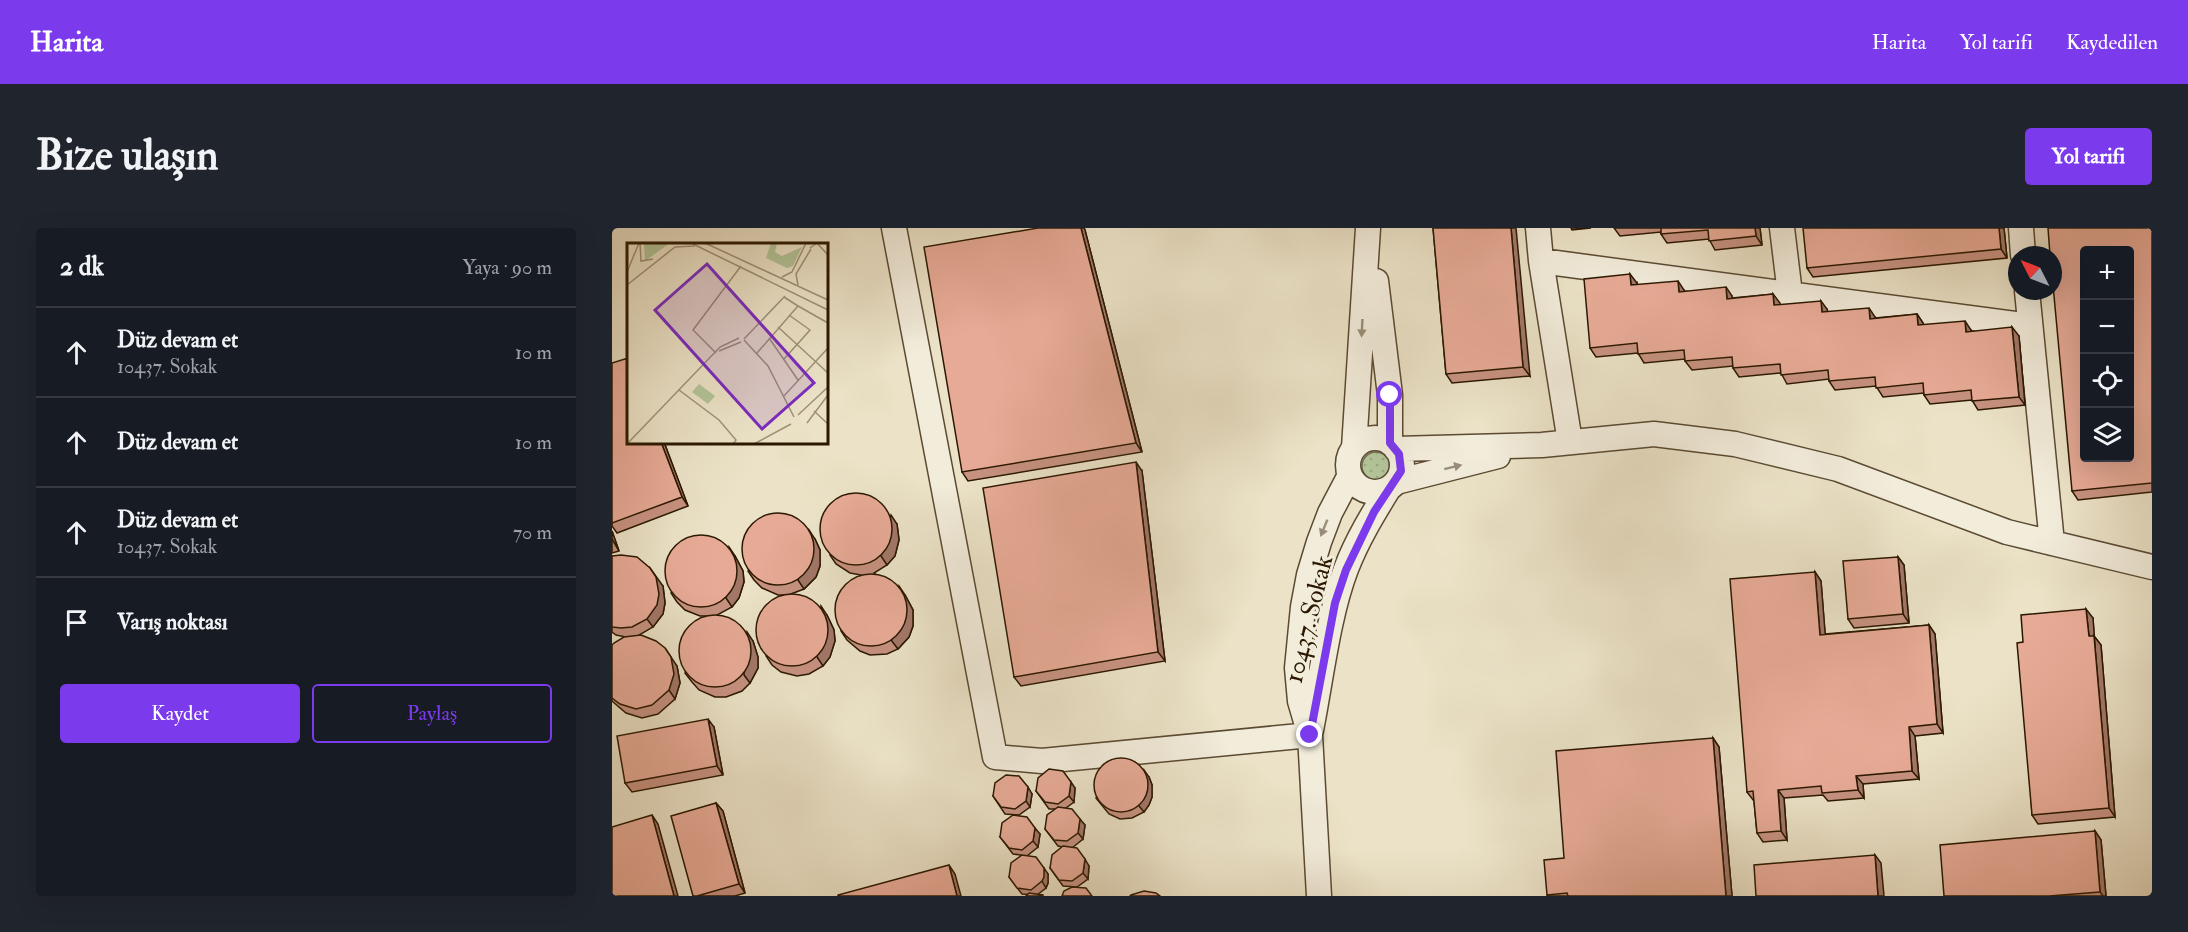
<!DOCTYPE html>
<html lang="tr">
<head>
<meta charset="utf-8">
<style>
	:root { --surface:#171b24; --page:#20242c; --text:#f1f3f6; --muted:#9ea1a6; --line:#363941; --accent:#7c3aed }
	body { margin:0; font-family:"IM FELL Double Pica",serif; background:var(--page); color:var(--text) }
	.controls { position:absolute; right:18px; top:18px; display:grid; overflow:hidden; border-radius:6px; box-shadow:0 6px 24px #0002 }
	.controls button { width:54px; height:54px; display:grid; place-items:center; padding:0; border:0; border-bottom:2px solid var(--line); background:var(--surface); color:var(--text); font:30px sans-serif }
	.compass { position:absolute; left:1396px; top:18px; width:54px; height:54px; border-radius:50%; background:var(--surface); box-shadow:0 6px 24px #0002; rotate:312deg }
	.stop { position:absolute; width:18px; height:18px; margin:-14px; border:4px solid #7c3aed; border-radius:50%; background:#fff }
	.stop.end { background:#7c3aed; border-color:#fff; box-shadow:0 2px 6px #0008 }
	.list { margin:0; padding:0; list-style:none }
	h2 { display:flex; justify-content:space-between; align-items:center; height:78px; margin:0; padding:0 24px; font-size:26px }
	h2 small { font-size:20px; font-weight:400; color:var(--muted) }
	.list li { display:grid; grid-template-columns:39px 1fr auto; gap:18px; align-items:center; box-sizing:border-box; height:90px; padding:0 24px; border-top:2px solid var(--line) }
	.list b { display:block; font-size:22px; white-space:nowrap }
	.list p { margin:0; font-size:20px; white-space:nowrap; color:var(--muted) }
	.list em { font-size:20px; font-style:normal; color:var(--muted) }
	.actions { display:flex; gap:12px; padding:18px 24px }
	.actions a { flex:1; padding:14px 0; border:2px solid var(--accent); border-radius:6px; text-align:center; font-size:21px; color:var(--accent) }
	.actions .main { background:var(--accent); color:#fff }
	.icon { flex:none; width:33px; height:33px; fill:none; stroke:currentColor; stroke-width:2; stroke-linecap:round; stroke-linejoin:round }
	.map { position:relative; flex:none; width:1540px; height:668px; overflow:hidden; border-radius:6px }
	header { display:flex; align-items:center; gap:36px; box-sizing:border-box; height:84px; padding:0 30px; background:var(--accent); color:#fff }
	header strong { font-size:28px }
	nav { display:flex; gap:33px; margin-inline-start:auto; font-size:21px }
	.intro { display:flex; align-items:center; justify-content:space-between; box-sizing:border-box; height:144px; padding:0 36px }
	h1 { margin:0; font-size:42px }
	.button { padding:15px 27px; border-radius:6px; background:var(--accent); color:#fff; font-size:21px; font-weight:700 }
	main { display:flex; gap:36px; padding:0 36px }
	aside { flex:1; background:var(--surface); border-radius:6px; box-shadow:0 6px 24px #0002 }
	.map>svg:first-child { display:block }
	.grass { fill:url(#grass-dots); stroke:#6f6e4d; stroke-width:1.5 }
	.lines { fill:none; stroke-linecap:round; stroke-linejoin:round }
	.street-casing { stroke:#5b4a32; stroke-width:27 }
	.street { stroke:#f2ecdb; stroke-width:24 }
	.wall { fill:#c79281; stroke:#2b1801; stroke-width:1.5 }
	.shaded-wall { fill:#a27769; stroke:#2b1801; stroke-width:1.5 }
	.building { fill:#e7aa96; stroke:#2b1801; stroke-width:1.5; fill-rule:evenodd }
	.oneway { fill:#988d79 }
	.route { stroke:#7c3aed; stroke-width:8 }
	.labels { text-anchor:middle; stroke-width:6; stroke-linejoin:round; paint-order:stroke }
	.street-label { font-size:26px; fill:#2b1801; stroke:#f2ecdb }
	.inset-road { fill:none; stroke:#9e9178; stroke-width:1.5 }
	.view { fill:#7b2cbf; fill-opacity:0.15; stroke:#7b2cbf; stroke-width:3 }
	.inset-edge { fill:none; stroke:#2b1801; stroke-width:3 }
</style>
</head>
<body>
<header>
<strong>Harita</strong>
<nav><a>Harita</a><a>Yol tarifi</a><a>Kaydedilen</a></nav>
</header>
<div class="intro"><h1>Bize ulaşın</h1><a class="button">Yol tarifi</a></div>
<main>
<aside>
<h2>2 dk<small>Yaya · 90 m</small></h2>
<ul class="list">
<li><svg class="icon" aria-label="ahead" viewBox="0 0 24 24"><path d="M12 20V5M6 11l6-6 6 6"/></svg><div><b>Düz devam et</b><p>10437. Sokak</p></div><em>10 m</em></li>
<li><svg class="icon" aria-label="ahead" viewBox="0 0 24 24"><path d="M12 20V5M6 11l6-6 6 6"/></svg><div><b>Düz devam et</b></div><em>10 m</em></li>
<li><svg class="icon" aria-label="ahead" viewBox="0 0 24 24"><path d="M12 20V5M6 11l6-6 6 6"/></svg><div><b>Düz devam et</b><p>10437. Sokak</p></div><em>70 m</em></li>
<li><svg class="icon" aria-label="arrive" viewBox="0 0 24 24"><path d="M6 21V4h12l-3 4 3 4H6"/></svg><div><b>Varış noktası</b></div></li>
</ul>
<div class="actions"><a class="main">Kaydet</a><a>Paylaş</a></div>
</aside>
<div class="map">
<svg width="1540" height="668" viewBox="0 0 1540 668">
	<defs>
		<pattern id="grass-dots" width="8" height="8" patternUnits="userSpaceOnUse" patternTransform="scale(1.5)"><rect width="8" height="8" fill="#b3c499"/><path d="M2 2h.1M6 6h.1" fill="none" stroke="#9aa882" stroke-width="1.8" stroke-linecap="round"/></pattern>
	</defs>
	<rect width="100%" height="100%" fill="#ebe2c7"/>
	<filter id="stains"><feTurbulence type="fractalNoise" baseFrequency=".00333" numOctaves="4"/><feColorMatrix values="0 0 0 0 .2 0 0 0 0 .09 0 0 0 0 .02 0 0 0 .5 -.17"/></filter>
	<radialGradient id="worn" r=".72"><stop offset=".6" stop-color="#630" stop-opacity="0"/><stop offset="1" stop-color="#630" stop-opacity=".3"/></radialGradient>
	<!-- grass -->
	<path class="grass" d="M750 238a14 14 0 1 1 28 0a14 14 0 1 1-28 0Z"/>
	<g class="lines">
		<defs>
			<path id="street" d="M282,0L383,529L430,533L698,507
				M926,0L929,33L958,214
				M1170,0L1178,66
				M1409,0L1411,27
				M929,33L1418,98
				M764,53L778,167V215
				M1415,63L1440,315
				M736 237a27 27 0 1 1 54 0a27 27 0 1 1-54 0Z
				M742,220L756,0
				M784,221L930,217L1042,206L1123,216L1226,241L1395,304L1540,339
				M784,254L886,228
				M699,502C709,452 716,388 734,341C745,312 761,286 777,260
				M707,668L698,507L688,473L685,440L691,379L697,347L707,314L718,285L738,247"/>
		</defs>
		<!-- street casing -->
		<use href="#street" class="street-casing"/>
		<!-- street -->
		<use href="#street" class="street"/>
	</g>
	<!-- wall -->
	<path class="wall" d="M426,0H472L473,2L530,224L356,253L350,244Z
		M821,0L918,148L840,155L834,146Z
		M959,0H979L960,2Z
		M1002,0H1148L1150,17L1103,22L1097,11L1055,15L1049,6V4L1008,8Z
		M1392,0L1395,30L1201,49L1195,40Z
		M1540,0V264L1466,272L1460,263Z
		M1025,55V57L1072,62V63L1120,68V70L1161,66L1168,77L1215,81L1216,84L1263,89V90L1305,86L1311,95V97L1359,102V103L1407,108L1413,177L1366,182L1360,172L1318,176L1312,167V165L1271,169L1264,158L1223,162L1217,153V151L1175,156L1169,145L1127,149L1121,140V138L1080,142L1073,133V131L1032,135L1026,125L984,129L978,120Z
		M0,135L52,214L76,278L5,305L0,298Z
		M530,243L553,433L409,458L402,449Z
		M285,296L287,312L283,328L275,337L262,345L293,367L301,382V398L297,409L286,421L275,426L258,427L248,423L235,412L229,403L249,347L238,345L224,336L218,327Z
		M0,303L7,323L0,325Z
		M203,311L208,322V338L204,349L192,361L179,366L215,387L222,402L223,413L218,429L211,438L197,446L185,448L169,444L160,437L154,428L173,367H166L150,360L142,352L136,343Z
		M0,328L51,358L53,375L51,386L41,399L27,407L65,438L68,455L63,471L46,486L30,490L14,485L0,473V417L14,409L4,407L0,404Z
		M123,328L131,343L132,354L127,370L120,379L105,387L141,413L146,429V440L138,455L130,463L114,469H103L87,462L80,454L73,445L94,388H88L73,382L65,374L59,365Z
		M1286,329L1292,337L1297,395L1242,400L1236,391Z
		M1203,344L1209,353L1213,406L1317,397L1323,406L1331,505L1303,508L1307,551L1251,556L1252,570L1216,573L1211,567L1172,570L1175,612L1151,614L1145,605L1142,573L1135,564Z
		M1481,390L1482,408L1489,417L1503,589L1426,596L1420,587L1411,414Z
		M102,499L111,547L20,564L13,555Z
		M1101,510L1107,519L1120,668H936L935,667L952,630Z
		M537,549L540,557V569L537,577L532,584L520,590L508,591L497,586L484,570Z
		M463,560L462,574L454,580L473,597L471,611L460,620L477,638L476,651L465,659L451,658L438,640L451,619L446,618L433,601L443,581H437L424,563Z
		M420,566L418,579L407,587L393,586L381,568Z
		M104,575L111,583L133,665L123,668H81Z
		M1483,603L1489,612L1494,668H1332Z
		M428,606L426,619L415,628L436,646V655L434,660L425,667L410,666L397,649L409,627L401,626L388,609Z"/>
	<!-- shaded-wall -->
	<path class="shaded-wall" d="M469,0H472L473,2L530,224L524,215Z
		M899,0H904L918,148L911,139Z
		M1143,0H1148L1150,17L1144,8Z
		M1387,0H1392L1395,30L1389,21Z
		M1018,46L1025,55L1026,66L1019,57Z
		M1066,53L1072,62L1073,73L1067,64Z
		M1114,59L1120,68L1121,80L1115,71Z
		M1161,66L1168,75L1169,86L1162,77Z
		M1209,73L1215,81L1217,93L1210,84Z
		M1257,80L1263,89L1264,100L1258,91Z
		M1305,86L1311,95L1312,106L1306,97Z
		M1353,93L1359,102L1360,113L1354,104Z
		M1400,99L1407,108L1413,177L1407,169Z
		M49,214H52L76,278L70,269Z
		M524,234L530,243L553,433L546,424Z
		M279,287L285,296L287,312L283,328L275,337L269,328Z
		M197,302L203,311L208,322V338L204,349L192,361L186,352Z
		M0,303L7,323L0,311Z
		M117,319L123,328L131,343L132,354L127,370L120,379L114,370Z
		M1286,329L1292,337L1297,395L1291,386Z
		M38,340L51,358L53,375L51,386L41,399L35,391Z
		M1203,344L1209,353L1214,416L1208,407Z
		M287,358L293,367L301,382V398L297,409L286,421L279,412Z
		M209,378L215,387L222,402L223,413L218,429L211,438L205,429Z
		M1474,381L1481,390L1483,417L1477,408Z
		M1317,397L1323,406L1331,505L1325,496Z
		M135,404L141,413L146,429V440L138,455L132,447Z
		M1482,408L1489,417L1503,589L1497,580Z
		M53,420L65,438L68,455L63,471L57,462Z
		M96,491L102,499L111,547L105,538Z
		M1297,499L1303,508L1307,551L1300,543Z
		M1101,510L1107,519L1120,668H1114Z
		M532,542L537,549L540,557V569L537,577L532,584L527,578Z
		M1244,548L1251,556L1252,570L1246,562Z
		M459,554L463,560L462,574L457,568Z
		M416,559L420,566L418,579L414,573Z
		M1166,562L1172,570L1175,612L1169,603Z
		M104,575L111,583L133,665L127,656Z
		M40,587L46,596L66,668H62Z
		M468,591L473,597L471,611L466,605Z
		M423,600L428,606L426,619L421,613Z
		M1483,603L1489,612L1494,668H1491L1488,664Z
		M1263,627L1269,635L1272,668H1266Z
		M473,631L477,638L476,651L471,645Z
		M337,637L343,646L349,668H345Z
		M432,640L436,646V655L434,660L430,653Z"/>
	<!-- building -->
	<path class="building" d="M426,0H469L524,215L350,244L312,19Z
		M821,0H899L911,139L834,146Z
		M1049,0H1143L1144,8L1097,13L1096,2L1049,6Z
		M1191,0H1387L1389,21L1195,40Z
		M1436,0H1540V255L1460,263L1441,57V27H1438ZM1473,22H1518V230H1473Z
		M1018,46L1019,57L1066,53L1067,64L1114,59L1115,71L1161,66L1162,77L1209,73L1210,84L1257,80L1258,91L1305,86L1306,97L1353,93L1354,104L1400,99L1407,169L1360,173L1359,162L1312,167L1311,155L1264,160L1263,149L1217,153L1216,142L1169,147L1168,136L1121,140L1120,129L1073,133L1072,122L1026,126L1025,115L978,120L972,51Z
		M16,130V214H49L70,269L0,295V135Z
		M524,234L546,424L402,449L371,260Z
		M208 301a36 36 0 1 1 72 0a36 36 0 1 1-72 0Z
		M130 321a36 36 0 1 1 72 0a36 36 0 1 1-72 0Z
		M53 343a36 36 0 1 1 72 0a36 36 0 1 1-72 0Z
		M9,327L25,329L38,340L44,349L47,366L45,377L35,391L20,399L9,400L0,399V328Z
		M1286,329L1291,386L1236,391L1231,333Z
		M1203,344L1208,407L1317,397L1325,496L1297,499L1300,543L1244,548L1246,562L1210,565L1209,558L1166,562L1169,603L1145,605L1141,563L1135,564L1118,351Z
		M223 382a36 36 0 1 1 72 0a36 36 0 1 1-72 0Z
		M144 402a36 36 0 1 1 72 0a36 36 0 1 1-72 0Z
		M1474,381L1477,408H1482L1497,580L1420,587L1405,415L1411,414L1409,387Z
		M67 423a36 36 0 1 1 72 0a36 36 0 1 1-72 0Z
		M29,407L44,413L53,420L59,429L62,446L57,462L40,477L24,481L8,476L0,470V417L2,415L12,409Z
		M96,491L105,538L13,555L5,508Z
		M1101,510L1114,668H956L955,665L935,667L932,632L952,630L944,523Z
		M482 557a27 27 0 1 1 54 0a27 27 0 1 1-54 0Z
		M437,541L451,543L459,554L457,568L446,576L433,574L424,563L426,550Z
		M394,547L407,548L416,559L414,573L403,581L389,579L381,568L383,555Z
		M104,575L127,656L85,668H81L59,588Z
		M446,579L460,581L468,591L466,605L455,613L442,612L433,601L435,587Z
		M40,587L62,668H0V599Z
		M401,587L415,589L423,600L421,613L410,622L397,620L388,609L390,595Z
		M1483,603L1488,664L1437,668H1332L1328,617Z
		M451,618L465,620L473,631L471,645L460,653L447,652L438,640L440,627Z
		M410,627L424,629L432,640V649L430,653L419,662L405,660L397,649L399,635Z
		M1263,627L1266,668H1144L1142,637Z
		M337,637L345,668H226V667Z
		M460,659L474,660L480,668H450L452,663Z
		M532,663L544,665L548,668H518L519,667Z
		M417,665L431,667V668H414Z"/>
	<!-- one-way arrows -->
	<defs><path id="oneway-solid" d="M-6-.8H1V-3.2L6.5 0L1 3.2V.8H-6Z" transform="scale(1.5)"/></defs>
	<g class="oneway">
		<use href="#oneway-solid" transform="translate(750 100) rotate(93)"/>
		<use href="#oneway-solid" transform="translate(841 239) rotate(-14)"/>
		<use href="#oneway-solid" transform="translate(712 300) rotate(112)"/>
	</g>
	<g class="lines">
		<!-- route -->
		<path class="route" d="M698,507L723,375L734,342L762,284L789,243L787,226L778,215V167"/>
	</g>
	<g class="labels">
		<!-- street labels -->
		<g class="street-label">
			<text transform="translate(696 391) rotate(-76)" y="9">10437. Sokak</text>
		</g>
	</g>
	<!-- overview -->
	<g transform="translate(15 15)">
		<rect width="201" height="201" fill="#ebe2c7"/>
		<path d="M144,0H150L148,9L155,13L175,4L166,23L160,25L139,15Z" fill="#b3c499"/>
		<path d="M17,0H43L18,18Z" fill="#b3c499"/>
		<path d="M72,141L88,153L81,161L65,149Z" fill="#b3c499"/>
		<path class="inset-road" d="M13,0L14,18L26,16M64,0L201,67M78,0L201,57M183,5L190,0L201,12M0,29L12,0M155,34L165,29L179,0M0,42L48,4L68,3M171,42L169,31L184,6M171,63L201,80M151,84L201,130M142,95L171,137M117,96L158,53M117,97L141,123L167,174M92,108L114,99M89,110L66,87L114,23M130,110L171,63L157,54M157,116L183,87L162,72M52,147L92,177L109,197L106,201M156,154L201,105M187,168L201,181M171,172L201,144M180,180L201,152M0,201L93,104L112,95M127,201L164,181"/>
		<path class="view" d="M80,21L187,140L135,186L28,67Z"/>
		<rect width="201" height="201" class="inset-edge"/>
	</g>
	<rect width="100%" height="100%" filter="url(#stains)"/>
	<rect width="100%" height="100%" fill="url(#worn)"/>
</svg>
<div class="controls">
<button>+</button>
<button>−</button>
<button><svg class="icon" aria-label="locate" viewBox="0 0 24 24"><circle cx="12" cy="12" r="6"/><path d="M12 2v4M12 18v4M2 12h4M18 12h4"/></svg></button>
<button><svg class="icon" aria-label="layers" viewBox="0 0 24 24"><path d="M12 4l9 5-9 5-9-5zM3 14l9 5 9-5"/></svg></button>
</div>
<svg class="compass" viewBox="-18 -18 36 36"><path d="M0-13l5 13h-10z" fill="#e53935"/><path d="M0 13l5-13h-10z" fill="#9ea1a6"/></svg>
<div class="stop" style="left:778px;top:167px"></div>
<div class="stop end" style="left:698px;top:507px"></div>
</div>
</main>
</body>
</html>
